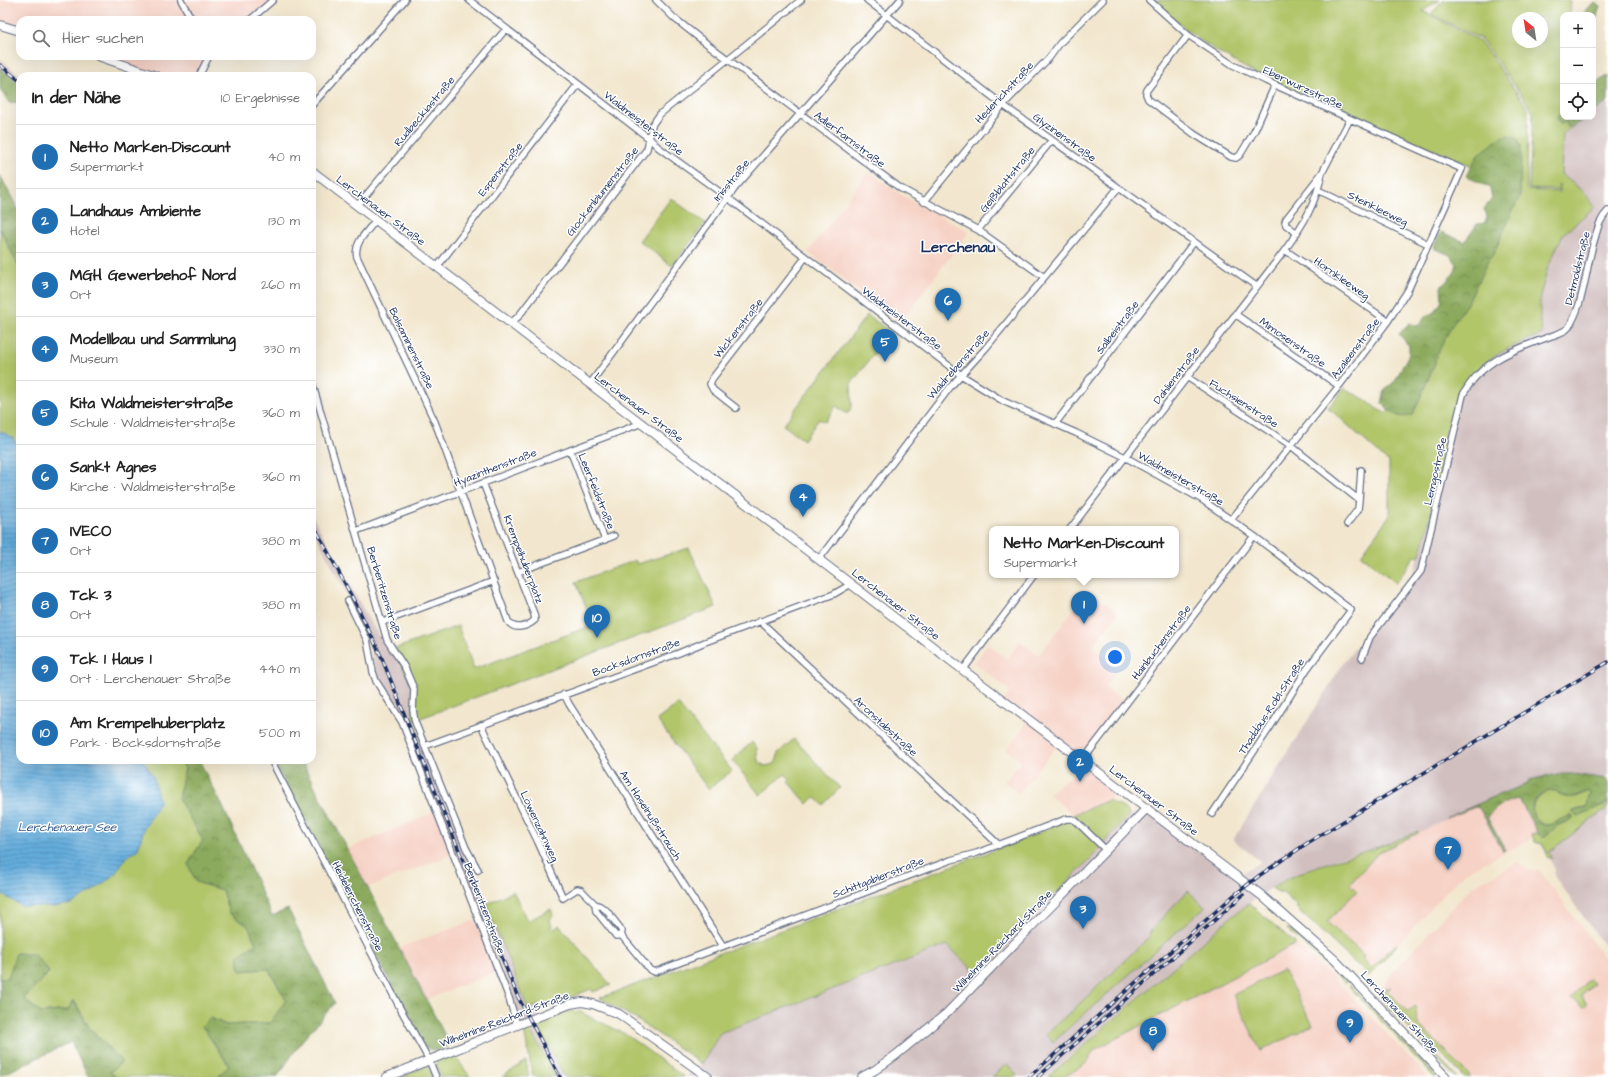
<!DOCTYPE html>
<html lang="de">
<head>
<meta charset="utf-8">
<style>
	:root { --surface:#fff; --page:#f6f6f6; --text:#222; --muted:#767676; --line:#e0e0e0; --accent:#1f6fb2 }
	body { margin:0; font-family:"Architects Daughter",sans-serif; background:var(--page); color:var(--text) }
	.controls { position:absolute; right:12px; top:12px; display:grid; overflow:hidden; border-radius:8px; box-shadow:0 4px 16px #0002 }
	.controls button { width:36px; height:36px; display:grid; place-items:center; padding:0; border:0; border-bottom:1px solid var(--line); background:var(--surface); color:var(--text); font:20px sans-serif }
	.compass { position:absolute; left:1512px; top:12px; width:36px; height:36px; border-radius:50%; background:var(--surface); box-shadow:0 4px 16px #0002; rotate:330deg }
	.you { position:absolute; left:1115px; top:657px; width:14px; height:14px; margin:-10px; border:3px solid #fff; border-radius:50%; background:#1a73e8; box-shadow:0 0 0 6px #1a73e833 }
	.badge { display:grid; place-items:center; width:26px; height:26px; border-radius:50%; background:var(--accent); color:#fff; font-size:13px; font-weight:700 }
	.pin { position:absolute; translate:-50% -33px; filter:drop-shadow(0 1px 2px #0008) }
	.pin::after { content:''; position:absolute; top:21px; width:14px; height:12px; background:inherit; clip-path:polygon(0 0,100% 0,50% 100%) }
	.popup { position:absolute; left:989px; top:526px; width:190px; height:52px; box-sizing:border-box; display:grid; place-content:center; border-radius:8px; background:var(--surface); filter:drop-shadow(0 1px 3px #0005); font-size:13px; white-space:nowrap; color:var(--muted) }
	.popup b { font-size:15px; color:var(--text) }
	.popup::after { content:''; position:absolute; left:50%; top:100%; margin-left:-8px; border:8px solid transparent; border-top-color:var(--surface) }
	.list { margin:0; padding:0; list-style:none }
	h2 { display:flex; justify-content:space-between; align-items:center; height:52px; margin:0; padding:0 16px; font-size:17px }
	h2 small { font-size:13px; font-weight:400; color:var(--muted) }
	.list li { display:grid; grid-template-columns:26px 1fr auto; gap:12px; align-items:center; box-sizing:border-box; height:64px; padding:0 16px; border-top:1px solid var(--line) }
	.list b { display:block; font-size:15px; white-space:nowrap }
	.list p { margin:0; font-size:13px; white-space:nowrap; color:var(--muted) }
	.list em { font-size:13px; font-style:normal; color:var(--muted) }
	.icon { flex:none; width:22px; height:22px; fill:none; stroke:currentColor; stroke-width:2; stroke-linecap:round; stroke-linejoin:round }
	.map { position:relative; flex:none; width:1608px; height:1077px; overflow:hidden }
	.search { position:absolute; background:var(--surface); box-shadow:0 4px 16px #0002; left:16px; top:16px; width:300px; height:44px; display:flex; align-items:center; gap:10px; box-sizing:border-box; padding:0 14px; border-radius:12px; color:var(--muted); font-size:15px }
	.panel { position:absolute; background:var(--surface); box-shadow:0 4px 16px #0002; left:16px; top:72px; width:300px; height:692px; border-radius:12px }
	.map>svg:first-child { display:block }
	.built { fill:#f6d1c5 }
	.industrial { fill:#d1bfbf; fill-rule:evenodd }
	.green { fill:#b1c569; stroke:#667a64; fill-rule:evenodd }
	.forest { fill:url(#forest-crowns); stroke:#546c5e }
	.water { fill:url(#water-rules); stroke:#3f6e9c }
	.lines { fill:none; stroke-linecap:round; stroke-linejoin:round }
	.street-casing { stroke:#666f85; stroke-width:8 }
	.secondary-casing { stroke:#666f85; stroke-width:10 }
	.street { stroke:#fff; stroke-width:5.5 }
	.secondary { stroke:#fff; stroke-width:8 }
	.rail-casing { stroke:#1b2f5e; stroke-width:3.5 }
	.rail { stroke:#fff; stroke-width:2; stroke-dasharray:6; stroke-linecap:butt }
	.labels { text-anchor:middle; stroke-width:3; stroke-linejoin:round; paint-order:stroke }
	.street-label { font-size:11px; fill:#1b2f5e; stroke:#fff }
	.water-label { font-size:12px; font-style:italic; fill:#345b8a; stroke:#fff }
	.district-label { font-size:15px; font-weight:bold; fill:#1b2f5e; stroke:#fff }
</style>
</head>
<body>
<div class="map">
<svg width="1608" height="1077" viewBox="0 0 1608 1077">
	<defs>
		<pattern id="forest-crowns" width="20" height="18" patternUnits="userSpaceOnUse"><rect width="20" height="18" fill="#8caa5d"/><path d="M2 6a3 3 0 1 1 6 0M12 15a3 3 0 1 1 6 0" fill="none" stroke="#728b50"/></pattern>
		<pattern id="water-rules" width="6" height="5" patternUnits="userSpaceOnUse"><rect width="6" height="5" fill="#63acdb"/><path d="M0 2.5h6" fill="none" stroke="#518cb5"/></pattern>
	</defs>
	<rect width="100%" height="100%" fill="#fff"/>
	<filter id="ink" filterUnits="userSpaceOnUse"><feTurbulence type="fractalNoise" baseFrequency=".025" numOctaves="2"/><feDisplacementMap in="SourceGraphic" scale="8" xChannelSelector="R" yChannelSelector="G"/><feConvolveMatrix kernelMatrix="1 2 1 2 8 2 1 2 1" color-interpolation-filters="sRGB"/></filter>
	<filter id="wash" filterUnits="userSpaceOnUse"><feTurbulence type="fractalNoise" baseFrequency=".012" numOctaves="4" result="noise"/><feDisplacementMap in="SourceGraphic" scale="16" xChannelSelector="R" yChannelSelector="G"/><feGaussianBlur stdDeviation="0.9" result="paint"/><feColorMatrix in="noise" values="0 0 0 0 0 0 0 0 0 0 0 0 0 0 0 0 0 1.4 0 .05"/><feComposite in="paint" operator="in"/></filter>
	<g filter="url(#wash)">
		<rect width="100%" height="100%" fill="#f2e7ce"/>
		<!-- built -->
		<path class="built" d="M0,0H273L249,20H20V30L0,24Z
			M102,56H210L198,76H156Z
			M869,171L900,194L969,232L900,323L808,252Z
			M1088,590L1118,613L1092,647L1119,668L1105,687L1125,703L1082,760L1119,789L1109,800L1073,815L1048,794L1082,767L1056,747L1019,793L1004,782L1021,761L1006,750L1027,723L1002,703L1011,691L974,663L988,644L1007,659L1020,641L1039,655Z
			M1515,791L1539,835L1468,871L1458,879L1371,973L1324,926L1357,890L1350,884L1378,853L1452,816Z
			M439,810L456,853L367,888L348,849Z
			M1518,862L1527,870L1533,871L1539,870L1608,963V1077H1465L1382,990L1392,973L1470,888Z
			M475,920L496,972L425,1000L399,948Z
			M1296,944L1331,975L1428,1077H1066L1087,1062L1094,1050Z"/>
		<!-- industrial -->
		<path class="industrial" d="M0,59L21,76L20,84L0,68Z
			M1608,102V951L1554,876L1555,870L1539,835L1514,791L1452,816L1418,833V831L1381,846L1339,858L1294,875L1282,881L1243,907L1046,1077H1014L1016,1075L1007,1064L992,1077H685L702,1064L720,1033L948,945L973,970L984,967L1096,853L1108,838L1129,816L1146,808L1236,876L1261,862L1233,840L1344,662L1410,581L1424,543L1459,393L1465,381L1477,369L1494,357L1518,344L1542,334L1540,320V296L1548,267L1563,234L1595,206L1585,193L1561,174L1563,134L1587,117H1593V112ZM1205,907L1053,1042L1045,1034L1073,1010L1149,937L1150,932Z
			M312,515L367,616L388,651L394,649L413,689L411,713L447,808L475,873L528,1009L539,1005L540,1010L534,1022L565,1077H556L552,1070L549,1069L527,1024L523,1026L482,917L404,722L378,680L368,639L343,587L312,528Z"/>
		<!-- green -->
		<path class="green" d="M1153,0H1440L1423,11L1480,41L1528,108L1527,190L1559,192L1560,185H1558L1559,190L1529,189L1533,113L1530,107L1481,39L1431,14L1444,0H1571L1570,15H1563V109L1557,118L1566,122L1569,129L1563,134L1561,174L1585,193L1595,207L1563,234L1548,267L1540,296V320L1542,334C1510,347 1475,361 1459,393L1424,543L1419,557L1415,556L1396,583L1361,555L1389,516V461L1386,460L1340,418L1328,408L1344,388L1366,400L1377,409L1385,413L1387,412L1506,180C1461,161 1416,143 1371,124C1306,97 1232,69 1178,23C1169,16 1162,8 1153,0ZM1518,18H1542V42H1518Z
			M671,198L705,223L672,266L639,241Z
			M0,229L20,269V760H181L185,769L178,798L203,840L188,864L196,882L222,890L229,913L248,926L256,944L238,956L269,969L286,1000L270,1023L226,1025L211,1018L202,1026L229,1066L218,1077H116L110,1072L121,1062L89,1027L74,1000L68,1010L41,1013L23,999L49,972L8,979L0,978Z
			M867,315L891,332L851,384L852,407L847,414L836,406L825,422L819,419L804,440L783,425Z
			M689,548L716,607L413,721V689L394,649L458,626L474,669L593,625L576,582L635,560L637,564Z
			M678,704L732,771L708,789L657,720Z
			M794,739L840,788L823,805L815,797L808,804L788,782L790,780L785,774L760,795L732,760L752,742L757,748C757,757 756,761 765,766L774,764L777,760L778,753Z
			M1548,790L1555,791L1560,796L1577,797L1588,791L1590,794L1587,806L1573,811L1606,805L1608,802V807L1549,852L1552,857L1550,858L1547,857L1546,851L1542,844L1535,842L1531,835L1537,832L1539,835L1549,834L1558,825L1572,820H1558L1550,825H1544L1534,817L1532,811L1534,802Z
			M1109,800L1116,805L1118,804L1128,812L1129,816L1108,838L1096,853L984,967L973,970L947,945L720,1033L702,1064L642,1023L600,998L1037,834L1073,815Z
			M1418,831V833L1378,853L1350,884L1357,891L1327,922L1364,955L1362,958L1372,968L1396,944L1397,945L1369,976L1297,909L1296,905L1283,893H1278L1272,888C1305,866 1344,859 1381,846C1394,842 1406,836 1418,831Z
			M513,891L527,920L531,919L551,909L553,915L550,920L553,930L559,925L611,985L593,992L591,989L540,1010L539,1005L528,1009L486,904Z
			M1188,891L1205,907L1053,1042L1045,1034L1073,1010L1149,937L1150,932L1174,905Z
			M1249,903L1296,944L1094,1050L1087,1063L1064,1077H1048L1224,923Z
			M1289,928L1347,981L1345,983L1287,929Z
			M1283,970L1313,1025L1261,1051L1233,995Z
			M1590,979L1594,984L1581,995L1587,1004L1584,1007L1571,998Z
			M1350,985L1437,1077H1434L1349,986Z
			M1391,987L1387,991L1408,1012L1415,1006C1417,1013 1415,1018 1419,1025L1471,1077H1464L1380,990Z
			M1378,994L1457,1077H1455L1378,996Z
			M570,1011L580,1012L625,1034L684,1077H565L534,1022L556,1013Z
			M527,1024L549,1064L548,1068L552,1070L556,1077H533L523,1026Z
			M454,1054L470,1077H440L436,1062Z
			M526,1061L529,1077H502Z
			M1007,1064L1017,1075L1014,1077H992Z
			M428,1065L432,1077H401Z"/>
		<!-- forest -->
		<path class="forest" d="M1595,2L1600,6L1593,31V15H1583L1587,8Z
			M0,68L20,84V102L9,103L0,89Z
			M1608,76V102L1593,112V84Z
			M1563,109V117H1587L1569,129L1566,122L1560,124L1557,118Z
			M1507,135L1514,136L1517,138L1521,147L1520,198L1515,206L1494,253L1488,261L1468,302L1451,327L1435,359V363L1413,415C1397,420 1393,413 1382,403L1385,390L1395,381L1409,354V346L1399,334L1409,323L1418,326L1427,315L1434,313L1442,301L1441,287L1454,273L1457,264L1450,255L1433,248L1441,232L1465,242L1477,224L1486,223L1488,218L1484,209L1492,199L1490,188L1466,176L1478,155L1500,138Z
			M0,175L20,213V269L0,229Z
			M181,760H199L223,807L272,916L288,909L335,1003L301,1042L277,1077H218L229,1065L202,1026L211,1018L226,1025L270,1023L286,1000L269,969L240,971L238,956L256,944L248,926L229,913L222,890L196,882L188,864L203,840L178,798L185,769Z
			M273,760H301L450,1045C440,1050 434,1053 424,1046Z
			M1557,774H1572L1608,779V802L1579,817L1572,812L1573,811L1582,809L1587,806L1590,794L1588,791C1575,797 1566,802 1555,791L1548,790C1544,793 1536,798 1534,802C1529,812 1537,826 1548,825C1550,825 1566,817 1571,815L1574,818L1558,825L1549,834L1542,837L1537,832L1519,799C1505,801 1497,807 1487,817L1505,850L1503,851L1478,806L1446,818L1505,792L1528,784L1529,780Z
			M16,953L34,954L49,972L24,999L41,1013L68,1010L73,1000L89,1027L122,1062L110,1072L116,1077H88L71,1042L0,1076V978H8Z"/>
		<!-- water -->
		<path class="water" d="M0,431L13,438L20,450V760H143L154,778L159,802L144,829L138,849L125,858L115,874L92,892L72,904L53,907L21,906L3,895L0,890Z"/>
	</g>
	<g filter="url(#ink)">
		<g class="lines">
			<defs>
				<path id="street" d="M181,0L192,20
					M469,0L650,139L658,147L728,198L961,375L1003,401L1076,433L1125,457L1201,499L1254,536L1351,610L1307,669L1269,729L1212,814
					M656,0L674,18L698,37L900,188L978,230L1044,277
					M867,0L1003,105L1256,286
					M1149,0L1188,35L1233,65L1266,81L1462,169L1408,290L1388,321L1339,386L1231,520
					M250,20L273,0
					M1188,35L1147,90L1146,94L1148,99L1194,134L1231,157L1236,158L1240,155L1254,132L1275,85
					M199,76L209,56
					M312,105L405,0
					M1318,190L1428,244
					M924,202L1003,105L1049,58L1060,43L1103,0
					M357,206L506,29
					M376,220C368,231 353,243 357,257L435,422L508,621C514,631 527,627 535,620L534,614L483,483
					M978,230L1052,140
					M1297,233L1286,225L1285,222L1286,219L1322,173L1350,119
					M1285,250L1388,321
					M437,267L578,84
					M1235,314L1339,386
					M510,323L518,317L647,149L652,125L660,114L801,0
					M1187,377L1290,445L1359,500L1361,470
					M312,382L387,640L405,668L414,689L413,710L415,722L466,848L478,870
					M590,384L735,188L900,0
					M736,408L713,390L710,384L712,379L805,258
					M1055,424L1194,242
					M570,450L605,540
					M1347,524L1358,509L1359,500
					M1070,529L1285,250C1304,223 1315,206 1322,173
					M356,531L642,423
					M819,559L951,386L985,349L1118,188
					M518,572L614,536
					M348,601L367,640L373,672L376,681L402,722L509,998L517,1025
					M760,621L999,845
					M383,622L494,581
					M1362,658L1370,637L1421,571L1463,395C1480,362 1513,350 1546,338C1552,335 1564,333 1568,328C1584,306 1586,265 1595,238C1598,227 1600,219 1608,211
					M963,670L1034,575
					M564,694L569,704L723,946
					M481,725L538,842L563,898L577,889L581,890L595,904L600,906L606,910L620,928L622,931L621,935L650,970L655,972L951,860L977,853L1066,819H1072L1076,821L1106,850
					M425,746L679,653L705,642L834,594L851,584
					M271,760L400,1008L429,1060L436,1077
					M1083,760L1254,536
					M595,904L596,911L616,936L621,935"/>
				<path id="secondary" d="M0,25L20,31
					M98,56L156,76
					M312,171L963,670L1261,895L1335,960L1446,1077
					M387,1077L570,1004L582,1002L593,1004L619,1014L708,1077
					M862,1077L875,1070L896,1055L947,1013L1147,808"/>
			</defs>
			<!-- street casing -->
			<use href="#street" class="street-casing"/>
			<!-- secondary casing -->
			<use href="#secondary" class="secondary-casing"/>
			<!-- street -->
			<use href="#street" class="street"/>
			<!-- secondary -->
			<use href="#secondary" class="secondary"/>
			<defs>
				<path id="rail" d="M0,65L20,81
					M312,522L359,610L381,656L517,995L560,1077
					M1029,1077L1232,897L1260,875L1309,842L1608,662
					M1038,1077L1243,895"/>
			</defs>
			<!-- rail casing -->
			<use href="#rail" class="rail-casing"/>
			<!-- rail -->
			<use href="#rail" class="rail"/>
		</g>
	</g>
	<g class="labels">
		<!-- street labels -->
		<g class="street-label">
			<text transform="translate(1303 87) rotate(25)" y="4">Eberwurzstraße</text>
			<text transform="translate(1004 92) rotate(-47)" y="4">Hederichstraße</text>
			<text transform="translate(424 111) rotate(-50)" y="4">Rudbeckiastraße</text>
			<text transform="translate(644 123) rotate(38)" y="4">Waldmeisterstraße</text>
			<text transform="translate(1065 137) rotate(36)" y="4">Glyzinenstraße</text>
			<text transform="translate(850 139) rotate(37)" y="4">Adlerfarnstraße</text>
			<text transform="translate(500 169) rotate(-52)" y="4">Espenstraße</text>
			<text transform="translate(1007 179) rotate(-51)" y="4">Geißblattstraße</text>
			<text transform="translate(731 180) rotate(-51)" y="4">Irisstraße</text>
			<text transform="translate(602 191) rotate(-52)" y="4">Glockenblumenstraße</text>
			<text transform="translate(1378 208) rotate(26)" y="4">Steinkleeweg</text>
			<text transform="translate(381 210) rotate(37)" y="4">Lerchenauer Straße</text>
			<text transform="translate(1577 268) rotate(-76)" y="4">Detmoldstraße</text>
			<text transform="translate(1342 278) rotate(35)" y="4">Hornkleeweg</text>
			<text transform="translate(902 318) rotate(37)" y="4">Waldmeisterstraße</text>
			<text transform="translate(1117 327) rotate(-53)" y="4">Salbeistraße</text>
			<text transform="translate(738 328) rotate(-52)" y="4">Wickenstraße</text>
			<text transform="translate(1293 342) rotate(35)" y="4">Mimosenstraße</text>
			<text transform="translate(412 348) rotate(64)" y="4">Balsaminenstraße</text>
			<text transform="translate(1355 348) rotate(-53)" y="4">Azaleenstraße</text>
			<text transform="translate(958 364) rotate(-49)" y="4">Waldrebenstraße</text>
			<text transform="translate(1176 375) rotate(-53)" y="4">Dahlienstraße</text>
			<text transform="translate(1244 403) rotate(33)" y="4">Fuchsienstraße</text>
			<text transform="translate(639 407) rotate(37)" y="4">Lerchenauer Straße</text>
			<text transform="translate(495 467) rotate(-21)" y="4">Hyazinthenstraße</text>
			<text transform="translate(1435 471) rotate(-77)" y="4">Lemgostraße</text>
			<text transform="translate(1181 478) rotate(30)" y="4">Waldmeisterstraße</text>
			<text transform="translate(597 491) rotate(68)" y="4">Leerfeldstraße</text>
			<text transform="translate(524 559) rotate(69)" y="4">Krempelhuberplatz</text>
			<text transform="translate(385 593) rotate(73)" y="4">Berberitzenstraße</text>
			<text transform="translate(896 604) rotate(38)" y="4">Lerchenauer Straße</text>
			<text transform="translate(1161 642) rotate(-53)" y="4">Hainbuchenstraße</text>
			<text transform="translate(636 657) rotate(-20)" y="4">Bocksdornstraße</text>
			<text transform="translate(1271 706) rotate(-57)" y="4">Thaddäus-Robl-Straße</text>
			<text transform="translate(886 726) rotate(43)" y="4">Aronstabstraße</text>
			<text transform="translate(1154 800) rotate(37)" y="4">Lerchenauer Straße</text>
			<text transform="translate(651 815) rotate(57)" y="4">Am Haselnußstrauch</text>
			<text transform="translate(540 826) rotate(65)" y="4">Löwenzahnweg</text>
			<text transform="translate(878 877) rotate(-21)" y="4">Schittgablerstraße</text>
			<text transform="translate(358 906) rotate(63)" y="4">Heidelerchenstraße</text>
			<text transform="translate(485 908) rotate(69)" y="4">Berberitzenstraße</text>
			<text transform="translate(1002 941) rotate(-46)" y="4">Wilhelmine-Reichard-Straße</text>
			<text transform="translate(1400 1012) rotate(47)" y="4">Lerchenauer Straße</text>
			<text transform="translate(504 1019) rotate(-21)" y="4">Wilhelmine-Reichard-Straße</text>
		</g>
		<!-- water labels -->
		<g class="water-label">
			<text x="67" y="831">Lerchenauer See</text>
		</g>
		<!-- district labels -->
		<g class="district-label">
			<text x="958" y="252">Lerchenau</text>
		</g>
	</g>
</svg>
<div class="controls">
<button>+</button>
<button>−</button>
<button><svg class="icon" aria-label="locate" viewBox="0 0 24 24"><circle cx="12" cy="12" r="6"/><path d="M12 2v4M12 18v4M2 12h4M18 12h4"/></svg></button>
</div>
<svg class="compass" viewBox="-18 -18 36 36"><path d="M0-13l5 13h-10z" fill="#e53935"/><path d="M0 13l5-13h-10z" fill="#767676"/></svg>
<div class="you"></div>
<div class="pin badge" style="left:1084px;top:624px">1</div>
<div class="popup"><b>Netto Marken-Discount</b>Supermarkt</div>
<div class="pin badge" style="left:1080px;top:782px">2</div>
<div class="pin badge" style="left:1083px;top:929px">3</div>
<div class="pin badge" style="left:803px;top:517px">4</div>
<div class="pin badge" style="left:885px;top:362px">5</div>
<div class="pin badge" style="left:948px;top:321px">6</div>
<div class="pin badge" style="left:1448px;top:870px">7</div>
<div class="pin badge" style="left:1153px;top:1051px">8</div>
<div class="pin badge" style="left:1350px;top:1043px">9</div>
<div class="pin badge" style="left:597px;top:638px">10</div>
<div class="search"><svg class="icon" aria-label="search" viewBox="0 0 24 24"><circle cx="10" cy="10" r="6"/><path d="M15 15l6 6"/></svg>Hier suchen</div>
<section class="panel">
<h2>In der Nähe<small>10 Ergebnisse</small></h2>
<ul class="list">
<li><span class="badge">1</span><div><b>Netto Marken-Discount</b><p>Supermarkt</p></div><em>40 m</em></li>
<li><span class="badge">2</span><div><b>Landhaus Ambiente</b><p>Hotel</p></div><em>130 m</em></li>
<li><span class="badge">3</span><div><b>MGH Gewerbehof Nord</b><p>Ort</p></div><em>260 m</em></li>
<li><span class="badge">4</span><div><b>Modellbau und Sammlung</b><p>Museum</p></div><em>330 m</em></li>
<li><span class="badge">5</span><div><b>Kita Waldmeisterstraße</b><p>Schule · Waldmeisterstraße</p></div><em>360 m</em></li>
<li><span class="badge">6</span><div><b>Sankt Agnes</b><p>Kirche · Waldmeisterstraße</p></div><em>360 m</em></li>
<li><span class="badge">7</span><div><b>IVECO</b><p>Ort</p></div><em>380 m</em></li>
<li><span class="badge">8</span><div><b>Tck 3</b><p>Ort</p></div><em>380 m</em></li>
<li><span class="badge">9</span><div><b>Tck 1 Haus 1</b><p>Ort · Lerchenauer Straße</p></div><em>440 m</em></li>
<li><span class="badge">10</span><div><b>Am Krempelhuberplatz</b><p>Park · Bocksdornstraße</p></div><em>500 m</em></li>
</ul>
</section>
</div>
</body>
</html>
